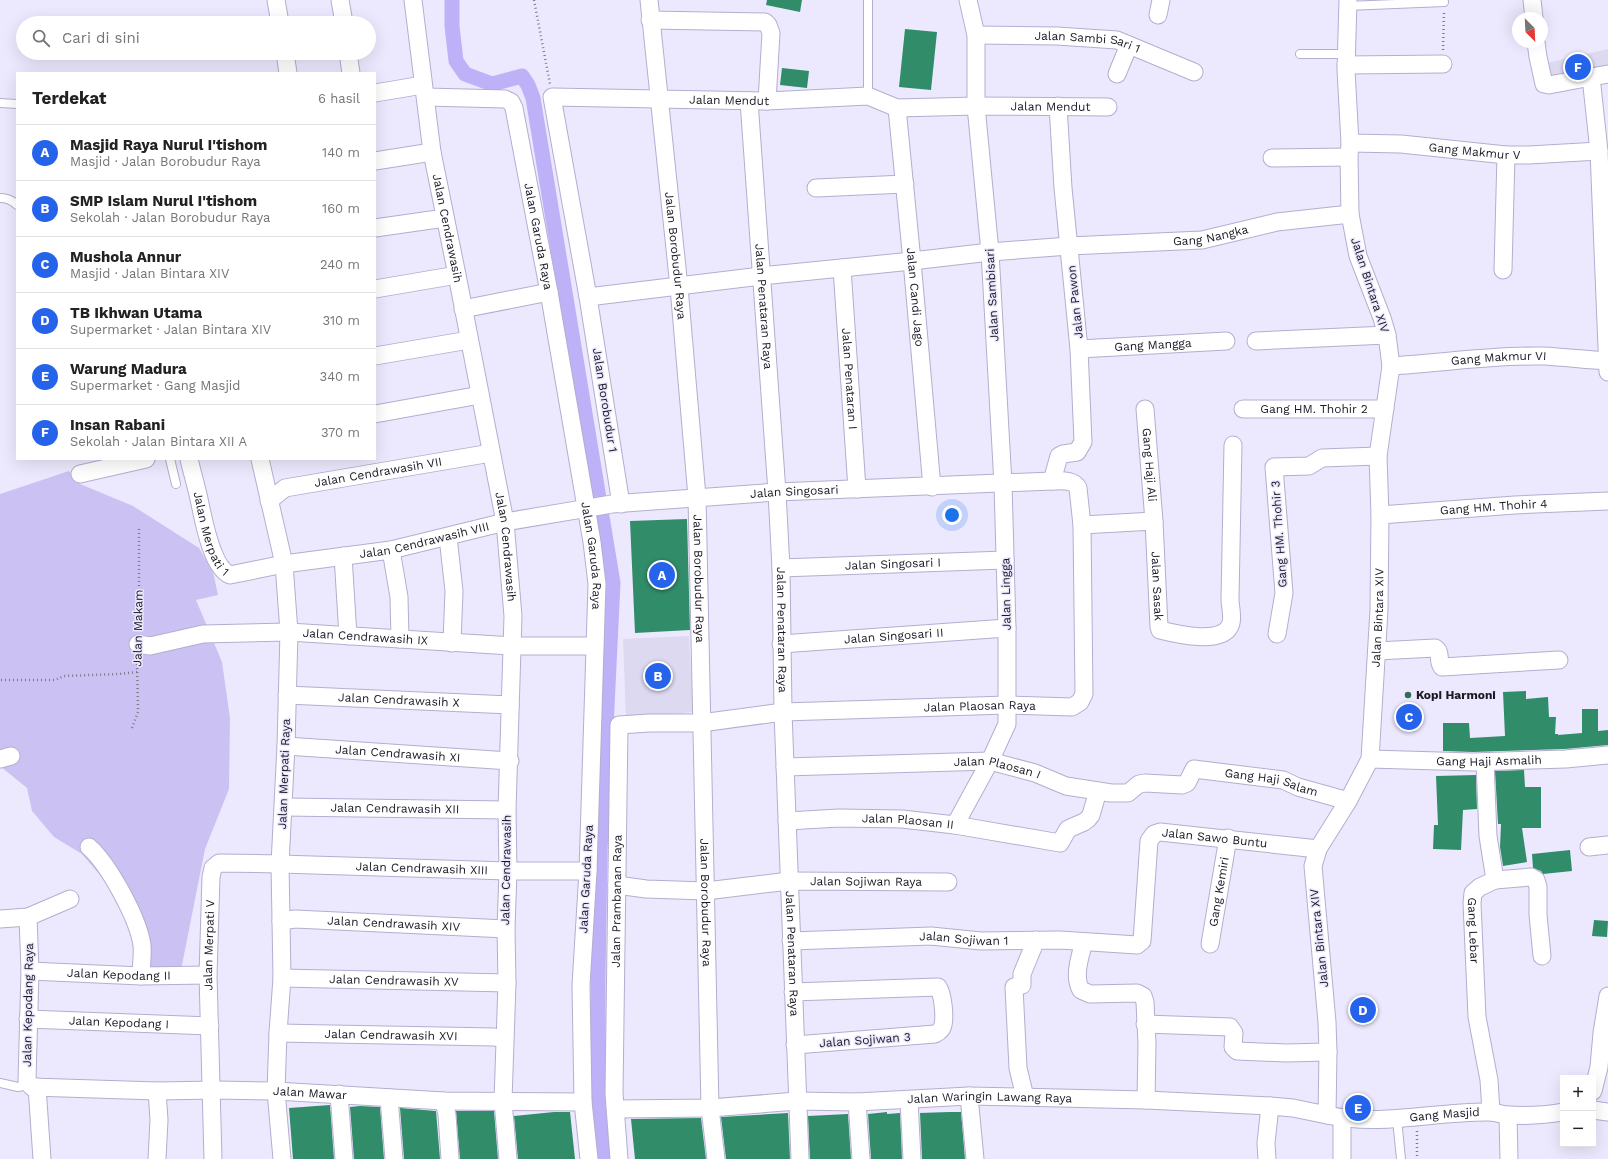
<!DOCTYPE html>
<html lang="id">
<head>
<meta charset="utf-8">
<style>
	:root { --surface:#fff; --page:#f2f2f2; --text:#222; --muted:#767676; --line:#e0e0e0; --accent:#2563eb }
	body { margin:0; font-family:"Work Sans",sans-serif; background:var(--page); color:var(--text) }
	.controls { position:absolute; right:12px; bottom:12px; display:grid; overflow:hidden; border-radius:0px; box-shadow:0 4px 16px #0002 }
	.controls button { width:36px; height:36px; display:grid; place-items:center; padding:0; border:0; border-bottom:1px solid var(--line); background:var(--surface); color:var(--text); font:20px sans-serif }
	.compass { position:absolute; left:1512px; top:12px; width:36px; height:36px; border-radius:50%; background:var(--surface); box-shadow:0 4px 16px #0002; rotate:156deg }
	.you { position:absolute; left:952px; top:515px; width:14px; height:14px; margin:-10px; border:3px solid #fff; border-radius:50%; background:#1a73e8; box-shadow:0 0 0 6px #1a73e833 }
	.badge { display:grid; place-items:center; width:26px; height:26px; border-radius:50%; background:var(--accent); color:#fff; font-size:13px; font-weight:700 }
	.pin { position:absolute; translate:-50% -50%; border:2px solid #fff; box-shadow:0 1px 4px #0006 }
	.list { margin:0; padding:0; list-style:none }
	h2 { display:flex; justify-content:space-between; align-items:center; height:52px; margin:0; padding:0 16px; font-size:17px }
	h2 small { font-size:13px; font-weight:400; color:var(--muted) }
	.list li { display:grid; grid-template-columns:26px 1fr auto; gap:12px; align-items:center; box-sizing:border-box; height:56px; padding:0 16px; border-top:1px solid var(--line) }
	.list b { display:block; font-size:15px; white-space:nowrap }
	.list p { margin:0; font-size:13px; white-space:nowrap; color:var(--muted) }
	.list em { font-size:13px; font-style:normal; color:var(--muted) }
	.icon { flex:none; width:22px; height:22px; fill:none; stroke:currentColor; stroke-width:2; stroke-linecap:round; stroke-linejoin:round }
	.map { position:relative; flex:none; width:1608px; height:1159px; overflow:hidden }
	.search { position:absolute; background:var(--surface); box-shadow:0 4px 16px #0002; left:16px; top:16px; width:360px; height:44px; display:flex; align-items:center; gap:10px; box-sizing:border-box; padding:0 14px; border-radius:22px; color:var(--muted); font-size:15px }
	.panel { position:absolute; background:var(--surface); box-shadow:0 4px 16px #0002; left:16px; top:72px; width:360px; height:388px; border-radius:0px }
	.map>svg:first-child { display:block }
	.built { fill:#ddd9f1 }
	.green { fill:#cbc2f3 }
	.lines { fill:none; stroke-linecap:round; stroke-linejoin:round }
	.canal { stroke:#beb1f8; stroke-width:15 }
	.building { fill:#318c6a }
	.service-casing { stroke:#b3aecf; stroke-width:10 }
	.minor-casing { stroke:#b3aecf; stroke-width:19 }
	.path { stroke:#7d7a8b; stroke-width:2.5; stroke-dasharray:1 3; stroke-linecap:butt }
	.service { stroke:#fff; stroke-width:8 }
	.minor { stroke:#fff; stroke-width:17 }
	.poi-dot { fill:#336c55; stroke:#ece9fe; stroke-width:1.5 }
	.labels { text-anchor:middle; stroke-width:3; stroke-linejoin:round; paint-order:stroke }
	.street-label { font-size:12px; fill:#1a1824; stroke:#ece9fe }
	.poi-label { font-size:12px; font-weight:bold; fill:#1a1824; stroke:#ece9fe; text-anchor:start }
</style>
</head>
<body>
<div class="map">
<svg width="1608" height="1159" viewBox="0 0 1608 1159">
	<rect width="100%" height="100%" fill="#ece9fe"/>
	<!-- built -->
	<path class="built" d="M1608,49V70L1551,83L1547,63Z
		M689,636L693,712L626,719L623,639Z"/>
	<!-- green -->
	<path class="green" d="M69,471L80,484L133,506L199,548L213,572L218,595L196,600L222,662L230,718L229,789L205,849L180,975L150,967L136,943L124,903L82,854L54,837L32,811L27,788L0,766V494Z"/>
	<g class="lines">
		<!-- canal -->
		<path class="canal" d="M452,0V26L456,61L465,74L492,84L522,76L528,85L533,98L613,583L600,852L598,978V1104L603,1159"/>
	</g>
	<!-- building -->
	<path class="building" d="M767,0H802L800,12L766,5Z
		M905,29L937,32L931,90L899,87Z
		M782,68L809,71L807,88L780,85Z
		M687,519L690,630L635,633L630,521Z
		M1526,691V699L1548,697L1549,717H1556L1555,734H1558V735L1582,733V709H1598V731L1608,730V745L1565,749L1473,752L1443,751V723H1469L1470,738L1505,736L1503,692Z
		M1524,770L1525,787H1541V828H1522L1527,862L1503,866L1500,847L1501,824H1498L1495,771Z
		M1476,775L1477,809L1463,810L1461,850L1433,849L1434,825H1438L1436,776Z
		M1570,850L1572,871L1543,874L1541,871L1533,868L1532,854Z
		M1594,920L1608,921L1607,937L1592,936Z
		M330,1105L334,1159H293L289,1108Z
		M360,1106L380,1107L384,1159H354L350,1107Z
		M400,1108L436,1111L440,1159H404Z
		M456,1111H494L498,1159H460Z
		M554,1112H570L575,1159H518L514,1116Z
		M887,1112V1114L900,1113L902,1159H871L868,1114Z
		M949,1112H961L965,1159H922L920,1113Z
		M788,1113L790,1159H726L721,1117Z
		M848,1114L851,1159H810L808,1116Z
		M701,1118L706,1159H635L631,1119Z"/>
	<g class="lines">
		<defs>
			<path id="service" d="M868,0V96
				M1347,6L1444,2
				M1300,54H1346
				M0,103L17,104
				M0,198C7,198 12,200 17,205
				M170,459L176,484
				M0,1083L18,1087L29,1085
				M1397,1119L1401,1159"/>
			<g id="minor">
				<path d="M276,0L280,23"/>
				<path d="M340,0L344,23"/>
				<path id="s1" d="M413,0L432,152L457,275L505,522L513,616L507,810L508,871L506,929L507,983L503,1101L508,1159"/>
				<path id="s2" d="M649,0L679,287L697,497L710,1108L716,1159"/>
				<path d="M1532,0L1534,18"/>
				<path d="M1158,15L1161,0"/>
				<path d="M650,20L765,22L768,25L771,33L767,101"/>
				<path id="s3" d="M976,35L1057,36L1117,40L1194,72"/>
				<path d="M1536,42L1538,57L1544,84L1549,85L1591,77L1599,151L1608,372"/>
				<path d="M285,53L288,73"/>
				<path d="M348,53L351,73"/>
				<path d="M1346,65L1443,64"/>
				<path d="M1117,74L1129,45"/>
				<path d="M1591,77L1608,74"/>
				<path d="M375,93L423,85"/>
				<path id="s4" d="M426,97L505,99L511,102L514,108L549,292L592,542L597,584L588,871L581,985L583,1102L589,1159"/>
				<path id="s5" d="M749,101L777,492L781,568L783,712L800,1159"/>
				<path id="s6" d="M897,108L912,261L932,487"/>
				<path id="s7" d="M1350,143L1401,144L1506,155H1529L1599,151"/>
				<path d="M1272,158L1349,157"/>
				<path d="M375,161L432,152"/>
				<path d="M816,188L905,184"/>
				<path d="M375,228L445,218"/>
				<path id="s8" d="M842,268L857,489"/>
				<path d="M1503,270L1506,155"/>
				<path d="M375,289L457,275"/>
				<path id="s9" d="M588,297L761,276L912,261L990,252L1069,246L1202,240L1277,222L1350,214"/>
				<path d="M463,309L549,292"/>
				<path d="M1256,341L1387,335"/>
				<path id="s10" d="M1079,349L1226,341"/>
				<path d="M375,356L469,340"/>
				<path id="s11" d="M1391,366C1442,363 1493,355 1543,356C1565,357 1586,360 1607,361"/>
				<path id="s12" d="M1145,409L1154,521"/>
				<path id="s13" d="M1243,409H1385"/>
				<path d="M375,414L480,395"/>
				<path id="s14" d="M189,459C192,472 196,485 199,499C203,517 211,567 230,575L284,564L391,550L505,522L612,504L777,492L1052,481C1060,481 1074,479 1078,488L1082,525L1154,521L1159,627L1160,630C1176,634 1225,646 1231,623C1233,616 1230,606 1230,599L1233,445"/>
				<path d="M260,459L284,564L289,632L286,746L280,864L282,978L278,1033L276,1091L282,1159"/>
				<path d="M80,474L146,459"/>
				<path d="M1052,481L1059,456L1063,454L1077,452L1083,442L1079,349L1063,188L1058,106"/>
				<path id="s15" d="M269,501L285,488L491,453"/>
				<path id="s16" d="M621,504L588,297L552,97L767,101L868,96L897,108L976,106L1108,107"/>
				<path id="s17" d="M1380,515L1515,505L1608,501"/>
				<path d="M448,537L454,591L452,643"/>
				<path d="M391,550L399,597L400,639"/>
				<path d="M343,556L348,636"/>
				<path id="s18" d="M781,568L1005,560"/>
				<path d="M1277,634L1284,593L1274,467L1309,466L1322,458L1378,456"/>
				<path id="s19" d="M138,644L150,646L203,634L289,632L512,646H588L594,648"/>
				<path id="s20" d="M781,644L1007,628"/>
				<path d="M1377,651L1435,648C1442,652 1437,661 1442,667L1559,660"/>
				<path id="s21" d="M287,695L510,705"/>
				<path id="s22" d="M286,746L510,761"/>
				<path d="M0,759L11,756"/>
				<path id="s23" d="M1370,759L1473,762L1566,759L1608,755"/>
				<path id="s24" d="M1485,762L1488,836L1495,880L1480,887L1473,893L1472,903L1477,1017L1489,1080L1491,1112"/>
				<path id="s25" d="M785,767L990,761L1035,773L1066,786L1111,793H1128L1139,784L1145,783L1182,785L1187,783L1194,769L1283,780L1298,787L1348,801"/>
				<path id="s26" d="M284,807L507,810"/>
				<path id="s27" d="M787,821L839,818L902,819L955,825L990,761L1007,724V628L1003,484L990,252L976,106V35L968,0"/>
				<path d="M955,825L1060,843L1068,829L1084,822L1088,819L1091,815L1098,791"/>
				<path d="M89,847C109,865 138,918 142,945C143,955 141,966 141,976"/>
				<path d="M1589,847L1608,845"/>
				<path d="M1495,880L1531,877L1536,880L1538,887V915L1542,956"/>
				<path id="s28" d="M617,885L646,889L706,891L789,881L948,882"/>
				<path id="s29" d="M28,917L30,971L27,1081L32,1087L157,1091L217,1090L276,1091L444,1101L583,1102"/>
				<path d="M0,919L28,917L70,899"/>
				<path id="s30" d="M281,921L295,919L506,929"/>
				<path id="s31" d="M791,941L931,936L981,941L1060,940L1137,945L1142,941L1149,841L1154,834L1160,832L1318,849"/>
				<path d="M1084,942C1080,956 1073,977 1081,990L1090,994L1137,993L1143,996L1145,1002L1147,1044L1146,1100"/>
				<path id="s32" d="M1210,944L1228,838"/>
				<path id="s33" d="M30,971L141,976L208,975"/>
				<path id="s34" d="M282,978L507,983"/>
				<path d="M793,992L938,987C943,994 945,1016 943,1025C942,1030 939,1032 935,1034L795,1045"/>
				<path id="s35" d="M28,1019L210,1026"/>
				<path d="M1145,1024L1230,1027L1234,1033L1233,1047L1237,1051L1286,1053L1328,1052"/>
				<path id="s36" d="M278,1033L494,1037L504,1039"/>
				<path d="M37,1087L42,1159"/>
				<path d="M1593,1091L1599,1067L1602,1033L1608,996"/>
				<path d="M339,1094L344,1159"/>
				<path d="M969,1096L975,1159"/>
				<path d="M1025,1097L1018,1068L1014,987L1022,985V974L1036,940"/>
				<path d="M389,1098L394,1159"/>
				<path d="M909,1100L912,1159"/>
				<path d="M444,1101L447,1115L450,1159"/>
				<path d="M857,1102L861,1159"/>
				<path id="s37" d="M616,1109L710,1108L797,1101L857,1102L969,1096L1146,1100L1270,1106"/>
				<path d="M1593,1110L1608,1112"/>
				<path id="s38" d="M1327,1115C1383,1127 1435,1111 1490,1112C1496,1112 1502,1115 1508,1115C1526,1116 1546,1115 1563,1112"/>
				<path d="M1508,1115L1509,1159"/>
				<path d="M1342,1118V1159"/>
				<path d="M157,1159L159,1120L157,1091"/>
				<path id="s39" d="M213,1159L208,975L211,877L213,868L219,863L280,864L508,871H588"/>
				<path id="s40" d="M619,1159L614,1093L619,725L649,723H701L783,712L1007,705L1072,707L1080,702L1084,694L1082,525"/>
				<path id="s41" d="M1267,1159L1266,1143L1270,1106L1293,1108L1327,1115L1328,1052L1327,1022L1313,866L1318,849L1348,801L1370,759L1379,610L1380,515L1378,456L1391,366L1387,335L1382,318L1358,256L1350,214L1349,157L1350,143L1346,70L1348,0"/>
			</g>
		</defs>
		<!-- service casing -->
		<use href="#service" class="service-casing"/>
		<!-- minor casing -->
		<use href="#minor" class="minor-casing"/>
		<!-- path -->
		<path class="path" d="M534,0L550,84
			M1443,50L1444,11
			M139,630V526
			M1,680H55L64,676L119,674L137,672
			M132,728L138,712L137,659
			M1417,1131V1159"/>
		<!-- service -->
		<use href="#service" class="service"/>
		<!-- minor -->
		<use href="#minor" class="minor"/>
	</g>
	<!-- markers -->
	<circle class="poi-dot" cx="1408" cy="695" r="4"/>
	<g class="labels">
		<!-- street labels -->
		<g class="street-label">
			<text dy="4" stroke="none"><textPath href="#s3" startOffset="112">Jalan Sambi Sari 1</textPath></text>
			<text dy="4" stroke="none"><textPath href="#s16" startOffset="590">Jalan Mendut</textPath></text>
			<text dy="4" stroke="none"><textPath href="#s16" startOffset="914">Jalan Mendut</textPath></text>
			<text dy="4" stroke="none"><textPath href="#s7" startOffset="125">Gang Makmur V</textPath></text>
			<text dy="4" stroke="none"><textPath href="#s1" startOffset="231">Jalan Cendrawasih</textPath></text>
			<text dy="4" stroke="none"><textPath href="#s9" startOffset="626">Gang Nangka</textPath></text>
			<text dy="4" stroke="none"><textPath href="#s4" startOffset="223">Jalan Garuda Raya</textPath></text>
			<text dy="4" stroke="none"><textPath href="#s2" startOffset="257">Jalan Borobudur Raya</textPath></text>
			<text transform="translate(1370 285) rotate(72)" y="4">Jalan Bintara XIV</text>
			<text transform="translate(992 295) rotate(-93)" y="4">Jalan Sambisari</text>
			<text dy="4" stroke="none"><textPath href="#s6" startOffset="190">Jalan Candi Jago</textPath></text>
			<text transform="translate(1075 302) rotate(-96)" y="4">Jalan Pawon</text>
			<text dy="4" stroke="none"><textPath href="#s5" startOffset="206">Jalan Penataran Raya</textPath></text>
			<text dy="4" stroke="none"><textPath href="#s10" startOffset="74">Gang Mangga</textPath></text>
			<text dy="4" stroke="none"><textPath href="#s11" startOffset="108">Gang Makmur VI</textPath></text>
			<text dy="4" stroke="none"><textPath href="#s8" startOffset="111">Jalan Penataran I</textPath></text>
			<text transform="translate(605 400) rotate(81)" y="4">Jalan Borobudur 1</text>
			<text dy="4" stroke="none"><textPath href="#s13" startOffset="71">Gang HM. Thohir 2</textPath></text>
			<text dy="4" stroke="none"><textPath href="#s12" startOffset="56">Gang Haji Ali</textPath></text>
			<text dy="4" stroke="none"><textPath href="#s15" startOffset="115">Jalan Cendrawasih VII</textPath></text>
			<text dy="4" stroke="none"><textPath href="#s14" startOffset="697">Jalan Singosari</textPath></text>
			<text dy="4" stroke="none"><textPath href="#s17" startOffset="114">Gang HM. Thohir 4</textPath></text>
			<text dy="4" stroke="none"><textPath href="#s14" startOffset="78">Jalan Merpati 1</textPath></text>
			<text transform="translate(1279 534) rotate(-94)" y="4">Gang HM. Thohir 3</text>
			<text dy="4" stroke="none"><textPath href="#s14" startOffset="323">Jalan Cendrawasih VIII</textPath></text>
			<text dy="4" stroke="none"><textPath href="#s1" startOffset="555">Jalan Cendrawasih</textPath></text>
			<text dy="4" stroke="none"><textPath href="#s4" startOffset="547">Jalan Garuda Raya</textPath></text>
			<text dy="4" stroke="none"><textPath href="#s18" startOffset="112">Jalan Singosari I</textPath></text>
			<text dy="4" stroke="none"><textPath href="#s2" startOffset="581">Jalan Borobudur Raya</textPath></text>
			<text dy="4" stroke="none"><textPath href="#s14" startOffset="1158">Jalan Sasak</textPath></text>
			<text transform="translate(1006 594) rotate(-91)" y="4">Jalan Lingga</text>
			<text dy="4" stroke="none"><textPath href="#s41" startOffset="624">Jalan Bintara XIV</textPath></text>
			<text transform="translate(138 628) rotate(-89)" y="4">Jalan Makam</text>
			<text dy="4" stroke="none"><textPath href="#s5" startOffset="530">Jalan Penataran Raya</textPath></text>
			<text dy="4" stroke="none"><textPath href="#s20" startOffset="113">Jalan Singosari II</textPath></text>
			<text dy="4" stroke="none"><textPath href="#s19" startOffset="229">Jalan Cendrawasih IX</textPath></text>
			<text dy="4" stroke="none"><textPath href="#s21" startOffset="112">Jalan Cendrawasih X</textPath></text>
			<text dy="4" stroke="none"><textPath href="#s40" startOffset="796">Jalan Plaosan Raya</textPath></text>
			<text dy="4" stroke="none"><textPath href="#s22" startOffset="112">Jalan Cendrawasih XI</textPath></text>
			<text dy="4" stroke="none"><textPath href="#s23" startOffset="119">Gang Haji Asmalih</textPath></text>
			<text dy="4" stroke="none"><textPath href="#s25" startOffset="213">Jalan Plaosan I</textPath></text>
			<text transform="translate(284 774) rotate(-88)" y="4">Jalan Merpati Raya</text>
			<text dy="4" stroke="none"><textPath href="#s25" startOffset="505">Gang Haji Salam</textPath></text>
			<text dy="4" stroke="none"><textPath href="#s26" startOffset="111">Jalan Cendrawasih XII</textPath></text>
			<text dy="4" stroke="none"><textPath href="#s27" startOffset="121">Jalan Plaosan II</textPath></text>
			<text dy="4" stroke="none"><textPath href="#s31" startOffset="523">Jalan Sawo Buntu</textPath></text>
			<text dy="4" stroke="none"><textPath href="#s39" startOffset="502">Jalan Cendrawasih XIII</textPath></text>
			<text transform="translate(506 870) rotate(-89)" y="4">Jalan Cendrawasih</text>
			<text transform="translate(586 879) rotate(-87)" y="4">Jalan Garuda Raya</text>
			<text dy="4" stroke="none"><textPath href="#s28" startOffset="250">Jalan Sojiwan Raya</textPath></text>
			<text dy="4" stroke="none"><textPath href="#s32" startOffset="53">Gang Kemiri</textPath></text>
			<text dy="4" stroke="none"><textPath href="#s40" startOffset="258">Jalan Prambanan Raya</textPath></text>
			<text dy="4" stroke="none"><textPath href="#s2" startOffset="905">Jalan Borobudur Raya</textPath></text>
			<text dy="4" stroke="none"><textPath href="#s30" startOffset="113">Jalan Cendrawasih XIV</textPath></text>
			<text dy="4" stroke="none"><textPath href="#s24" startOffset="182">Gang Lebar</textPath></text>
			<text transform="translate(1319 938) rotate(-96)" y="4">Jalan Bintara XIV</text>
			<text dy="4" stroke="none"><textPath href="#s31" startOffset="173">Jalan Sojiwan 1</textPath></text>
			<text dy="4" stroke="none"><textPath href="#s39" startOffset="214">Jalan Merpati V</textPath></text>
			<text dy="4" stroke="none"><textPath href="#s5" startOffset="854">Jalan Penataran Raya</textPath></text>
			<text dy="4" stroke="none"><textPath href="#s33" startOffset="89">Jalan Kepodang II</textPath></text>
			<text dy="4" stroke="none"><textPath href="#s34" startOffset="112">Jalan Cendrawasih XV</textPath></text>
			<text transform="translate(28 1005) rotate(-89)" y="4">Jalan Kepodang Raya</text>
			<text dy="4" stroke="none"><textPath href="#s35" startOffset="91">Jalan Kepodang I</textPath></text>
			<text dy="4" stroke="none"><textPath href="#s36" startOffset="113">Jalan Cendrawasih XVI</textPath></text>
			<text transform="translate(865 1040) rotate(-4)" y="4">Jalan Sojiwan 3</text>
			<text dy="4" stroke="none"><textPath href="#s29" startOffset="450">Jalan Mawar</textPath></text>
			<text dy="4" stroke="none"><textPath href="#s37" startOffset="374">Jalan Waringin Lawang Raya</textPath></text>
			<text dy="4" stroke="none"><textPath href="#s38" startOffset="118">Gang Masjid</textPath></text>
		</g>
		<!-- poi labels -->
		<g class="poi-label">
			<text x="1416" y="699">Kopi Harmoni</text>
		</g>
	</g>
</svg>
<div class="controls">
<button>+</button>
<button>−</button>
</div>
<svg class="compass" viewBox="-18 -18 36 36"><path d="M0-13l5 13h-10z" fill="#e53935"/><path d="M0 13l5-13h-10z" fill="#767676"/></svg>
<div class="you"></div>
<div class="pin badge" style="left:662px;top:575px">A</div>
<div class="pin badge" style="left:658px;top:676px">B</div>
<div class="pin badge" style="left:1409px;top:717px">C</div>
<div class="pin badge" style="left:1363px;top:1010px">D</div>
<div class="pin badge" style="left:1358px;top:1108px">E</div>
<div class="pin badge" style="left:1578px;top:67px">F</div>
<div class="search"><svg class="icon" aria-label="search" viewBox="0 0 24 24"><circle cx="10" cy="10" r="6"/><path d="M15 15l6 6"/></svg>Cari di sini</div>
<section class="panel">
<h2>Terdekat<small>6 hasil</small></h2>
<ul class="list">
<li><span class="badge">A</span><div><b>Masjid Raya Nurul I'tishom</b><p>Masjid · Jalan Borobudur Raya</p></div><em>140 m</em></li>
<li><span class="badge">B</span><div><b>SMP Islam Nurul I'tishom</b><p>Sekolah · Jalan Borobudur Raya</p></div><em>160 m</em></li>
<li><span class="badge">C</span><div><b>Mushola Annur</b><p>Masjid · Jalan Bintara XIV</p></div><em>240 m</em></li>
<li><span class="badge">D</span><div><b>TB Ikhwan Utama</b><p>Supermarket · Jalan Bintara XIV</p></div><em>310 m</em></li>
<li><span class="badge">E</span><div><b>Warung Madura</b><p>Supermarket · Gang Masjid</p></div><em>340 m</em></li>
<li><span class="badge">F</span><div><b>Insan Rabani</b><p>Sekolah · Jalan Bintara XII A</p></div><em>370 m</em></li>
</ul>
</section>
</div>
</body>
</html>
